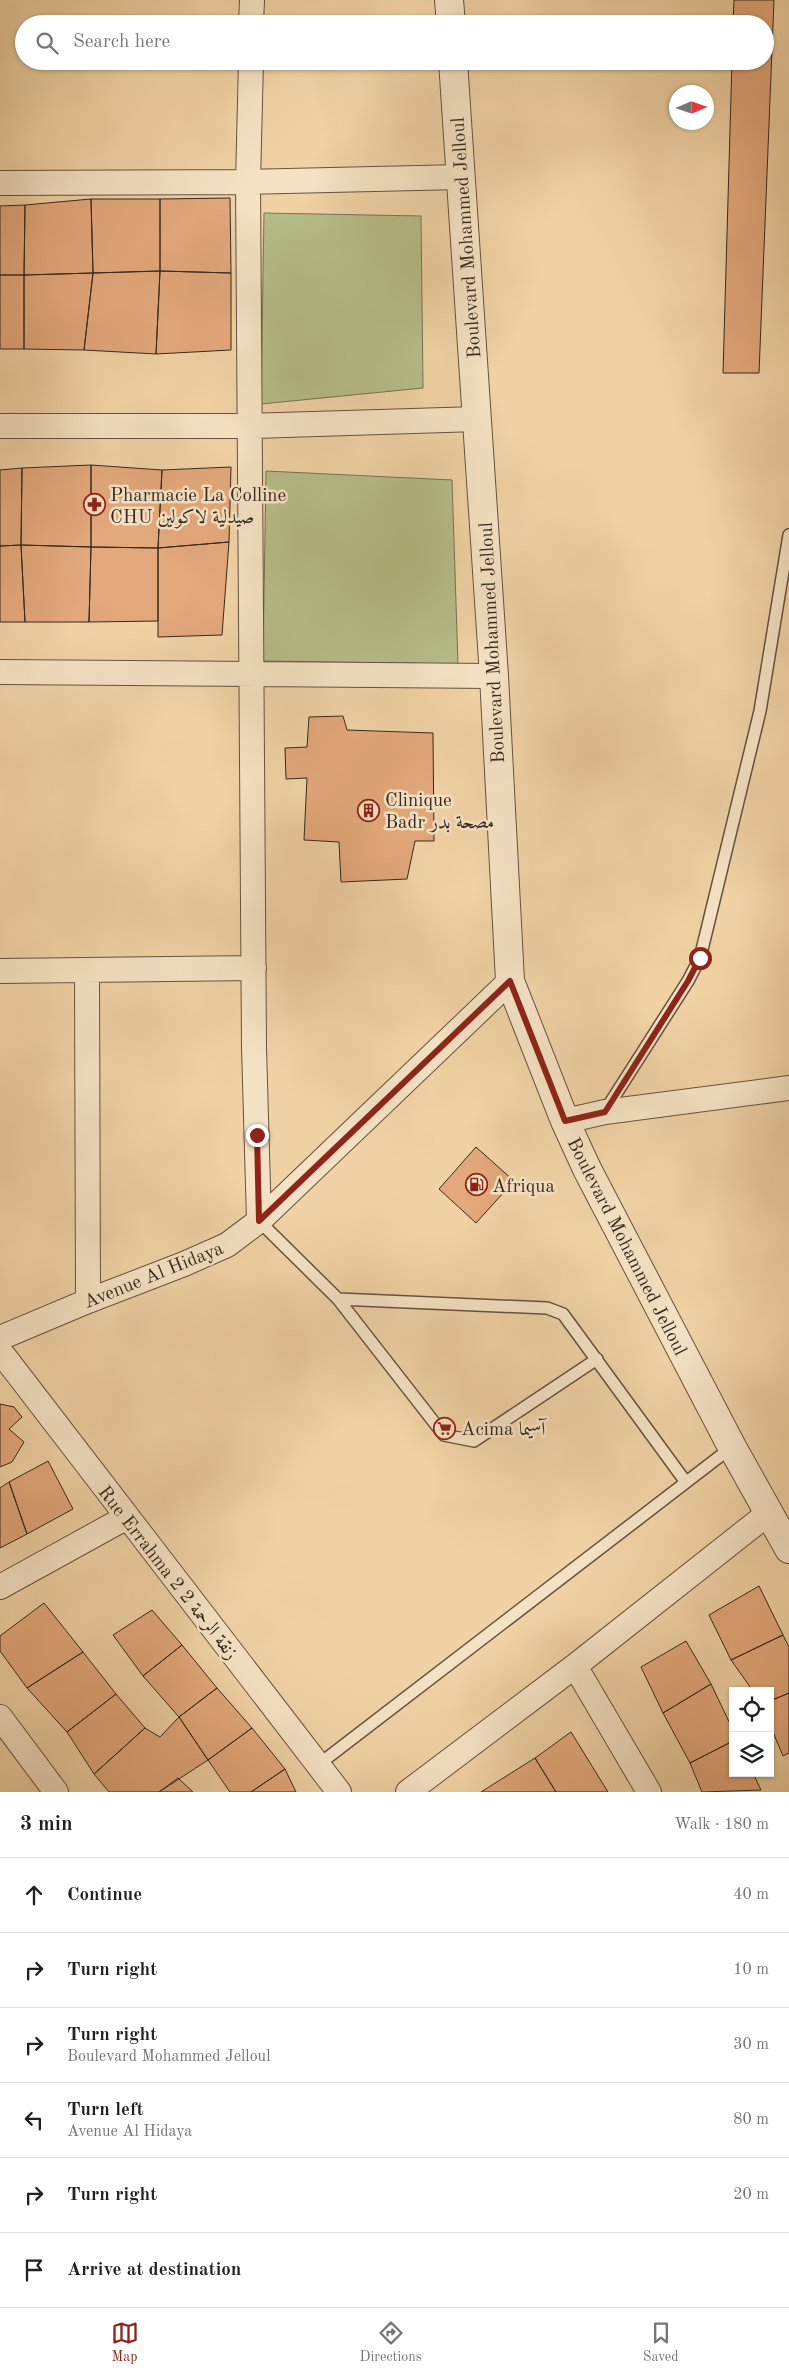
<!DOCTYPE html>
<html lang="en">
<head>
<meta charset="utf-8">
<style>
	:root { --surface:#fff; --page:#f2f2f2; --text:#202124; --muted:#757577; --line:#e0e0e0; --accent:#8f2418 }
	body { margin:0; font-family:"Old Standard TT",Amiri,serif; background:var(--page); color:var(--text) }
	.controls { position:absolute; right:15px; bottom:15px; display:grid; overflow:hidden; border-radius:0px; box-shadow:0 1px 4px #0004 }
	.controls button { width:45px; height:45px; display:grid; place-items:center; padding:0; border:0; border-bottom:1px solid var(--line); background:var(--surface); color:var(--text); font:25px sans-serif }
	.compass { position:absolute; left:669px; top:85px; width:45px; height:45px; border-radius:50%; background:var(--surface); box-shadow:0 1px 4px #0004; rotate:88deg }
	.stop { position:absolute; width:15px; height:15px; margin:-11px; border:4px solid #8f2418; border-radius:50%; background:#fff }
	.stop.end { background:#8f2418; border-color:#fff; box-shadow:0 1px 5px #0008 }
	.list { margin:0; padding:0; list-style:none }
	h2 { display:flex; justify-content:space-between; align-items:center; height:65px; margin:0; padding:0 20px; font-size:21px }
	h2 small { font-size:16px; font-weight:400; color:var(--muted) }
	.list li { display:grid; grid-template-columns:32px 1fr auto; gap:15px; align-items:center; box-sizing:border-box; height:75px; padding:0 20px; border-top:1px solid var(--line) }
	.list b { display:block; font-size:19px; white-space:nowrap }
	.list p { margin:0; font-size:16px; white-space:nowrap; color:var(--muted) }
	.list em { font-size:16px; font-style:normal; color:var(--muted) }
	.icon { flex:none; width:28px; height:28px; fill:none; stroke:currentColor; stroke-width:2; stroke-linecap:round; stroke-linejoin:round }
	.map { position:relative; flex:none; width:789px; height:1792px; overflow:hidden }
	.search { position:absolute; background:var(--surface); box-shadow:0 1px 4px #0004; left:15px; right:15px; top:15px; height:55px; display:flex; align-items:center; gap:12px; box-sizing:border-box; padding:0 18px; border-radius:28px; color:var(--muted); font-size:19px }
	.sheet { height:515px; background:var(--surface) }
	nav { display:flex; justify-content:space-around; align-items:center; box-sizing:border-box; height:70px; border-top:1px solid var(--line); background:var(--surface); font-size:14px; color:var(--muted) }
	nav a { display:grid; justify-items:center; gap:2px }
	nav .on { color:var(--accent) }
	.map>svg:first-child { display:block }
	.green { fill:#b6bd88; stroke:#767354 }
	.building { fill:#e3a87b; stroke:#35291f }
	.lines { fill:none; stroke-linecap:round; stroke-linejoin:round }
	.service-casing { stroke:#645340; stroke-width:14 }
	.minor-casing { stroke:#645340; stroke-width:26 }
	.tertiary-casing { stroke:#645340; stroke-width:30 }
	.service { stroke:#f5e2c4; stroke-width:11 }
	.minor { stroke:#f5e2c4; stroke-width:24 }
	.tertiary { stroke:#f5e2c4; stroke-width:28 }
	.route { stroke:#8f2418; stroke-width:6 }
	.labels { text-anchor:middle; stroke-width:5; stroke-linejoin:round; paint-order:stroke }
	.street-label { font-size:19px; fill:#35291f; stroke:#f5e2c4 }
	.poi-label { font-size:19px; fill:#35291f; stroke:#f5e2c4; text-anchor:start }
</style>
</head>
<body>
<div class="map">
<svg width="789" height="1792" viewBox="0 0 789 1792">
	<rect width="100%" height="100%" fill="#f0d2a5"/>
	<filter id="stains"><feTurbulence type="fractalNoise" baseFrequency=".004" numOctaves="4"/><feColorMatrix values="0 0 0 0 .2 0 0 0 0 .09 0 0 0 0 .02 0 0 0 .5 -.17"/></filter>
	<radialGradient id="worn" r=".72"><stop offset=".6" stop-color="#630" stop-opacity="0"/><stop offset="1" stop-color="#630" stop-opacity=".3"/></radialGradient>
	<!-- green -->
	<path class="green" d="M264,213L421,216L423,388L261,404Z
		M266,471L452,480L458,664L263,661Z"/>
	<!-- building -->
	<path class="building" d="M734,0H774L759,373H723L732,61H765V24H733Z
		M230,198L231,273L160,271V199Z
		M91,199H160V271L93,273Z
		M91,199L93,273L24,275L25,205Z
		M25,205L24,275H0V206Z
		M160,271L156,354L84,350L93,273Z
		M160,271L231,273V350L156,354Z
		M93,273L84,350L24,349V275Z
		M0,275H24V349H0Z
		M91,465L162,470L158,548L91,547Z
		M91,465V547L21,545L22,468Z
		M231,467L229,542L158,548L162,470Z
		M22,468L21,545L0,546V470Z
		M229,542L222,635L158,637V548Z
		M21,545L91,547L89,622H25Z
		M21,545L25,622H0V546Z
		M91,547L158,548V621L89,622Z
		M343,716L347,730L433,733L434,841H415L407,879L341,882L339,842L304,840L307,778L286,779L285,748L307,747L309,717Z
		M476,1147L514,1181L476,1223L439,1189Z
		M0,1404L14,1407L22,1417L9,1429L24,1442L12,1462L0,1467Z
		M48,1461L73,1509L27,1534L9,1482Z
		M9,1482L27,1534L0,1548V1488Z
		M759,1586L783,1635L731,1660L709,1615Z
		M44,1603L83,1652L27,1688L0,1651V1636Z
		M152,1610L182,1645L143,1676L113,1635Z
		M783,1635L789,1647V1693L770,1701V1691H753L731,1660Z
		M686,1641L711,1684L663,1713L641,1667Z
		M182,1645L217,1688L179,1717L143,1676Z
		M83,1652L116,1694L67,1732L27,1688Z
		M711,1684L733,1730V1741L690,1763L663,1713Z
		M217,1688L252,1728L208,1760L179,1717Z
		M789,1693V1753L783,1756L770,1725V1701Z
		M116,1694L145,1728L94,1774L67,1732Z
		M179,1717L208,1760L159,1792H109L94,1774L145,1728L160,1737Z
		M252,1728L285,1769L251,1792H230L208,1760Z
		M571,1732L608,1792H556L535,1758Z
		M733,1741V1773H753L761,1790L702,1792L690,1763Z
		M535,1758L556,1792H481Z
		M285,1769L296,1792H251Z
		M178,1778L193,1792H159Z"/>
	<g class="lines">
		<defs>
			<path id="service" d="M605,1111L688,981L700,958L760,711L789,535
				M259,1221L338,1299L444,1435L474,1441L597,1359
				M338,1299L547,1308L563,1314L685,1481
				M318,1765L732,1447"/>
			<path id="minor" d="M251,24L252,0
				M251,61L248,182L254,1047L259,1221
				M0,183L248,182L461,177
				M0,426H250L478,419
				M0,672L494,676
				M0,971L254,968
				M87,971L88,1301
				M565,1121L605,1112L789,1088
				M0,1338L88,1301L184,1264L227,1245L259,1221L510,981
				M0,1351L339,1792
				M0,1587L127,1517
				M575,1666L649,1792
				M0,1717L56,1792
				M408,1792L575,1666L770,1512"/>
			<path id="tertiary" d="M449,0L451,24
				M453,61L494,676L510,981L565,1121L587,1169L732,1447L789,1549"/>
		</defs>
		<!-- service casing -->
		<use href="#service" class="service-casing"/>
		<!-- minor casing -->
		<use href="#minor" class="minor-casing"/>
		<!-- tertiary casing -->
		<use href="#tertiary" class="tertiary-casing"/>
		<!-- service -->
		<use href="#service" class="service"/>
		<!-- minor -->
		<use href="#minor" class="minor"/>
		<!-- tertiary -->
		<use href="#tertiary" class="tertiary"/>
	</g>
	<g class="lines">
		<!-- route -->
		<path class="route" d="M257,1135L259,1221L510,981L565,1121L605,1112L688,981L700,958"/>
	</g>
	<!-- icons -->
	<defs>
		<symbol id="pharmacy-ring" viewBox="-11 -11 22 22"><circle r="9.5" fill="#f5e2c4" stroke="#8f2418" stroke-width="1.5"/><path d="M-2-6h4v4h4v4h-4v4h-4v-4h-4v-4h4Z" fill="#8f2418"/></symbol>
		<symbol id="building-ring" viewBox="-11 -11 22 22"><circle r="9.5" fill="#f5e2c4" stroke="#8f2418" stroke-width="1.5"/><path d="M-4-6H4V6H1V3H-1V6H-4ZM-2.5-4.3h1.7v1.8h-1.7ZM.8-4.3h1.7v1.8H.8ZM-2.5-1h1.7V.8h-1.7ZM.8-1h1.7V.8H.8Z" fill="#8f2418"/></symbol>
		<symbol id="fuel-ring" viewBox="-11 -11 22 22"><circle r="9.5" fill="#f5e2c4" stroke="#8f2418" stroke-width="1.5"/><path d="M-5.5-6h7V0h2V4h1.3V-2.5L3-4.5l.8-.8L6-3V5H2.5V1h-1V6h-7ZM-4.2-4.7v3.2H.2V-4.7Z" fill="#8f2418"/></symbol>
		<symbol id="supermarket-ring" viewBox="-11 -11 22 22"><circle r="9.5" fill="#f5e2c4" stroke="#8f2418" stroke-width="1.5"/><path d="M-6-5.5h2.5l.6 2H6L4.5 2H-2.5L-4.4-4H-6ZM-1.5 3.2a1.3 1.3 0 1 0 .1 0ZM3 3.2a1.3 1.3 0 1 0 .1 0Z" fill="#8f2418"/></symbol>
	</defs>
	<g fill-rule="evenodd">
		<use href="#pharmacy-ring" x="82" y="492" width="25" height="25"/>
		<use href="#building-ring" x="356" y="798" width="25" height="25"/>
		<use href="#fuel-ring" x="464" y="1172" width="25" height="25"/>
		<use href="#supermarket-ring" x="432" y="1416" width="25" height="25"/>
	</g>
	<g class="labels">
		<!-- street labels -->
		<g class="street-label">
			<text transform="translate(465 238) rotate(-94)" y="7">Boulevard Mohammed Jelloul</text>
			<text transform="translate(491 643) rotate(-93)" y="7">Boulevard Mohammed Jelloul</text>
			<text transform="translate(628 1246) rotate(63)" y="7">Boulevard Mohammed Jelloul</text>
			<text transform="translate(153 1274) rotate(-22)" y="7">Avenue Al Hidaya</text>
			<text transform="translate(169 1572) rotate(52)" y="7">Rue Errahma 2 2 زنقة الرحمة</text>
		</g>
		<!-- poi labels -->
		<g class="poi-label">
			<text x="110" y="501">Pharmacie La Colline<tspan x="110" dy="22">CHU صيدلية لاكولين</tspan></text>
			<text x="385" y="806">Clinique<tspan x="385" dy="22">Badr مصحة بدر</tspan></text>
			<text x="492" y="1192">Afriqua</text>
			<text x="461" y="1435">Acima آسيما</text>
		</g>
	</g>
	<rect width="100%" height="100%" filter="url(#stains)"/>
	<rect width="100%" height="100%" fill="url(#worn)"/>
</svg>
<div class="controls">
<button><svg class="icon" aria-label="locate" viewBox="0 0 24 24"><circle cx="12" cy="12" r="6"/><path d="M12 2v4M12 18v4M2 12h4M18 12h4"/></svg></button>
<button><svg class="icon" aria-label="layers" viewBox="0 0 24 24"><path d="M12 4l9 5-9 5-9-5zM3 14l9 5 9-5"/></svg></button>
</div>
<svg class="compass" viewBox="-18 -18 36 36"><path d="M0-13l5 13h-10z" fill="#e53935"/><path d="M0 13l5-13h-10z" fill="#757577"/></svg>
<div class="stop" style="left:700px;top:958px"></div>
<div class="stop end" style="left:257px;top:1135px"></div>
<div class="search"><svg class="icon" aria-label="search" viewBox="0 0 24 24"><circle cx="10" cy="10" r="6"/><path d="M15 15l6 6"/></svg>Search here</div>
</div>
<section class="sheet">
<h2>3 min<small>Walk · 180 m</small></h2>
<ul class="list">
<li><svg class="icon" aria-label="ahead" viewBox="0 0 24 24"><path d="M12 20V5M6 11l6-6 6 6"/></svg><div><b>Continue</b></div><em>40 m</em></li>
<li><svg class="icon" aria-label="right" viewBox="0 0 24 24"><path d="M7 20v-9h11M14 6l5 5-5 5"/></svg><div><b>Turn right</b></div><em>10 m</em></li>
<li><svg class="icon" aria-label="right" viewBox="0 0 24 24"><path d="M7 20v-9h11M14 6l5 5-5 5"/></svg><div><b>Turn right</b><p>Boulevard Mohammed Jelloul</p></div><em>30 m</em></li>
<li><svg class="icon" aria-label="left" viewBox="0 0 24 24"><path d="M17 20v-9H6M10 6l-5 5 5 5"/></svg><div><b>Turn left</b><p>Avenue Al Hidaya</p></div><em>80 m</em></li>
<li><svg class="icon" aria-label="right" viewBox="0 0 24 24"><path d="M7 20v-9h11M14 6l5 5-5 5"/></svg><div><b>Turn right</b></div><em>20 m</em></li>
<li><svg class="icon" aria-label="arrive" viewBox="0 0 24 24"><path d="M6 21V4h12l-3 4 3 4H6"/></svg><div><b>Arrive at destination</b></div></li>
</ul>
</section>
<nav>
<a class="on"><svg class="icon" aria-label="map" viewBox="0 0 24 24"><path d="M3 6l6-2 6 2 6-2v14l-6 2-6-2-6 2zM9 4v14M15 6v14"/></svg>Map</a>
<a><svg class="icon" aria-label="directions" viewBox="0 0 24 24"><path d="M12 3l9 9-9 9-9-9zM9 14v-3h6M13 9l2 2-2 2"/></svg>Directions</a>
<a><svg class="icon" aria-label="saved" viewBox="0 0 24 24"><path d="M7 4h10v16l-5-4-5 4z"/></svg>Saved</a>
</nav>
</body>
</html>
